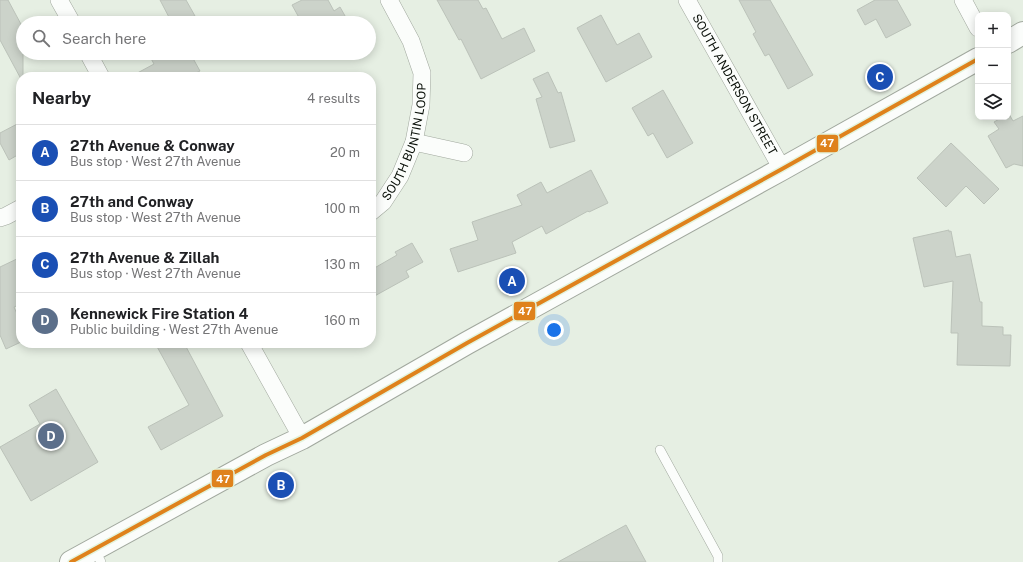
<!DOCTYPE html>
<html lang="en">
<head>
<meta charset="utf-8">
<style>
	:root { --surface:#fff; --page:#f6f6f6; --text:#202124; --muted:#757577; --line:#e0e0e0; --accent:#575e55 }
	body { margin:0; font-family:"Public Sans",sans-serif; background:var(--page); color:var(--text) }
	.controls { position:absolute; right:12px; top:12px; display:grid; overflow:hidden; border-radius:8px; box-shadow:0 2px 10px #0003 }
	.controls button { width:36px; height:36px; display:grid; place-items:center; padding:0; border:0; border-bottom:1px solid var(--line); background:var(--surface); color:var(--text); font:20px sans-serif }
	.you { position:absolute; left:554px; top:330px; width:14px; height:14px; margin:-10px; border:3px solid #fff; border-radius:50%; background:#1a73e8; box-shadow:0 0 0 6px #1a73e833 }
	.badge { display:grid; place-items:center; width:26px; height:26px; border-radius:50%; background:var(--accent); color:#fff; font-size:13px; font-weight:700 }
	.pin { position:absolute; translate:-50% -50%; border:2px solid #fff; box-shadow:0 1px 4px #0006 }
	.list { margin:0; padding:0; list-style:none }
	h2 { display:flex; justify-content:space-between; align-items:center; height:52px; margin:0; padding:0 16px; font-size:17px }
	h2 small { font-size:13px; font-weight:400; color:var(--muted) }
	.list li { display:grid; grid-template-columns:26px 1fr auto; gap:12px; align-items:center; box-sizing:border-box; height:56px; padding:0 16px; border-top:1px solid var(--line) }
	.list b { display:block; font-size:15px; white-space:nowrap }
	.list p { margin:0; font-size:13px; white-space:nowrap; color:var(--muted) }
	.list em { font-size:13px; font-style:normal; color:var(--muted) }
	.icon { flex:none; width:22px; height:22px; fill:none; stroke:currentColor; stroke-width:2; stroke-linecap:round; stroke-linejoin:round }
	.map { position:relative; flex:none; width:1023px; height:562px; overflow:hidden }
	.search { position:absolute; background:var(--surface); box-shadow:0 2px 10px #0003; left:16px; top:16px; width:360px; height:44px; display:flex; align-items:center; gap:10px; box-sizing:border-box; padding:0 14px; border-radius:22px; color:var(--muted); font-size:15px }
	.panel { position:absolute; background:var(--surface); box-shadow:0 2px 10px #0003; left:16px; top:72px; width:360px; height:276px; border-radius:16px }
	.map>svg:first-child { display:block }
	.building { fill:#ccd3ca; stroke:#bbc2b9 }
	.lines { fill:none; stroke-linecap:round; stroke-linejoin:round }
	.service-casing { stroke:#a1a89e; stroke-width:10 }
	.minor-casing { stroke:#a1a89e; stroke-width:18 }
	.secondary-casing { stroke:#a1a89e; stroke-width:24 }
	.service { stroke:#fbfdfb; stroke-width:9 }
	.minor { stroke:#fbfdfb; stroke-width:17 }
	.secondary { stroke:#fbfdfb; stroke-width:22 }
	.bus-1-casing { stroke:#e3f4de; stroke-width:7 }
	.bus-1 { stroke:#df821c; stroke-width:4 }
	.labels { text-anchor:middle; stroke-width:3.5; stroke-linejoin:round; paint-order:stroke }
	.street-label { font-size:12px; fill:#0a1009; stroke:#e3f4de }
	.line-badge { stroke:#e3f4de; stroke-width:1.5 }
	.badge-label { font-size:11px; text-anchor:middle; font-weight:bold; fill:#fff }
</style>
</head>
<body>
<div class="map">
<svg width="1023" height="562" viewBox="0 0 1023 562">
	<rect width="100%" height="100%" fill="#e6efe3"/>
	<!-- building -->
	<path class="building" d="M0,0H8L23,28V77H21V79L0,40Z
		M160,0H186L195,16L191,17L194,23H172Z
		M302,0H328L334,11L340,7L349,23H302L292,5Z
		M437,0H478L483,9L486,8L502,39L524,28L535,51L481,79L461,39L459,40Z
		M739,0H770L813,75L788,89L769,54L765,56L753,34L756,32Z
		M875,0H897L911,25L886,38L876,19L865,25L857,10Z
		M601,15L617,45L639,33L652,57L606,82L577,28Z
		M148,53H190L200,71L188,77H130L154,64Z
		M548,72L558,93L561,92L575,141L550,148L536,99L542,97L533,79Z
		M663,90L693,143L667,158L653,133L648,136L632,108Z
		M1008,114H1009L1013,121L1023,116V166L1014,164L1006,168L988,136L999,129L994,122L1003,117H1008Z
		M21,122V153L9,160L0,143V133Z
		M951,143L999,189L984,204L966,186L946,207L917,178Z
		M591,170L608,203L589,212L588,211L546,234L542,226L512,242L516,253L458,272L450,249L478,240L472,222L522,205L517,195L541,182L547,193Z
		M949,230V232L951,231L956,257L970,254L980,302H982V326L1003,327V335H1011L1010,366L957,365L958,333H951L953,281L924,287L913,238Z
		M412,243L423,262L406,271L409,277L371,298V270L397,255L395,252Z
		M21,257V304L14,307L21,323V342L6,349L0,335V267Z
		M155,343H184L223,416L161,450L148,427L189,405Z
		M56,389L98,462L31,501L0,447L40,424L29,405Z
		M626,525L646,562H558Z"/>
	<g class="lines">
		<defs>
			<path id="service" d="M660,450L718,556V562
				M94,549L101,562"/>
			<g id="minor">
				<path d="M59,0L72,23"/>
				<path id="s1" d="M687,0L782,169"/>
				<path d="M963,0L978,28"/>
				<path d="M88,53L101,77"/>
				<path d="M414,142L464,153"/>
				<path id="s2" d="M371,212L383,202L400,176L414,142L421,105L422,73L411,41L389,0"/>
				<path d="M0,218L6,216L21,208"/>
				<path d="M249,343L302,438"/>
			</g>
			<path id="secondary" d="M1008,42L1023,33
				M71,562L266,455L302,438L467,343L782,169L978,59"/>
		</defs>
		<!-- service casing -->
		<use href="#service" class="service-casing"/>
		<!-- minor casing -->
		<use href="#minor" class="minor-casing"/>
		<!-- secondary casing -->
		<use href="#secondary" class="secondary-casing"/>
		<!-- service -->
		<use href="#service" class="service"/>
		<!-- minor -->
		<use href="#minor" class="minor"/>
		<!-- secondary -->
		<use href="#secondary" class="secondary"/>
		<defs>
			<path id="bus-1" d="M71,562L266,455L302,438L467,343L782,169L978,59"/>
		</defs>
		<!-- bus-1 casing -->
		<use href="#bus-1" class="bus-1-casing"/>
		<!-- bus-1 -->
		<use href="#bus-1" class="bus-1"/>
	</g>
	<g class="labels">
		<!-- street labels -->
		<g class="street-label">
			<text dy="4" stroke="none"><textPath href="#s1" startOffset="97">SOUTH ANDERSON STREET</textPath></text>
			<text dy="4" stroke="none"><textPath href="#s2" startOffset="81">SOUTH BUNTIN LOOP</textPath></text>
		</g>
	</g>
	<g class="line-badge">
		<rect x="816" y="134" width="23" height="19" rx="4" fill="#df821c"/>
		<rect x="513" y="301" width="23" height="20" rx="4" fill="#df821c"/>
		<rect x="211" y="469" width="23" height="19" rx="4" fill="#df821c"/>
	</g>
	<g class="badge-label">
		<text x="827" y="147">47</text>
		<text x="525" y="315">47</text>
		<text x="223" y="483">47</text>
	</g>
</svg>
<div class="controls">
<button>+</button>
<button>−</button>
<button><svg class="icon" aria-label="layers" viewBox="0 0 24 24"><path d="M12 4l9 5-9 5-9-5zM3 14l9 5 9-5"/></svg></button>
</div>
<div class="you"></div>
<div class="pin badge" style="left:512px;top:281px;background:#1a4fb4">A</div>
<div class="pin badge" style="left:281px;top:485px;background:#1a4fb4">B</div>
<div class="pin badge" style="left:880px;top:77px;background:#1a4fb4">C</div>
<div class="pin badge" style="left:51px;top:436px;background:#5c6f8a">D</div>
<div class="search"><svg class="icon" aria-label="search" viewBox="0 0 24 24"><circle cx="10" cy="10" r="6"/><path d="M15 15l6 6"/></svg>Search here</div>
<section class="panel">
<h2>Nearby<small>4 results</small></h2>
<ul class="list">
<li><span class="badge" style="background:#1a4fb4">A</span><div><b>27th Avenue &amp; Conway</b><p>Bus stop · West 27th Avenue</p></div><em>20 m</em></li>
<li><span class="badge" style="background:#1a4fb4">B</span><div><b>27th and Conway</b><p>Bus stop · West 27th Avenue</p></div><em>100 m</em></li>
<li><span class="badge" style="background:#1a4fb4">C</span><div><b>27th Avenue &amp; Zillah</b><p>Bus stop · West 27th Avenue</p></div><em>130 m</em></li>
<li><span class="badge" style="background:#5c6f8a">D</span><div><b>Kennewick Fire Station 4</b><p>Public building · West 27th Avenue</p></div><em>160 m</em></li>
</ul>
</section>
</div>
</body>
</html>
